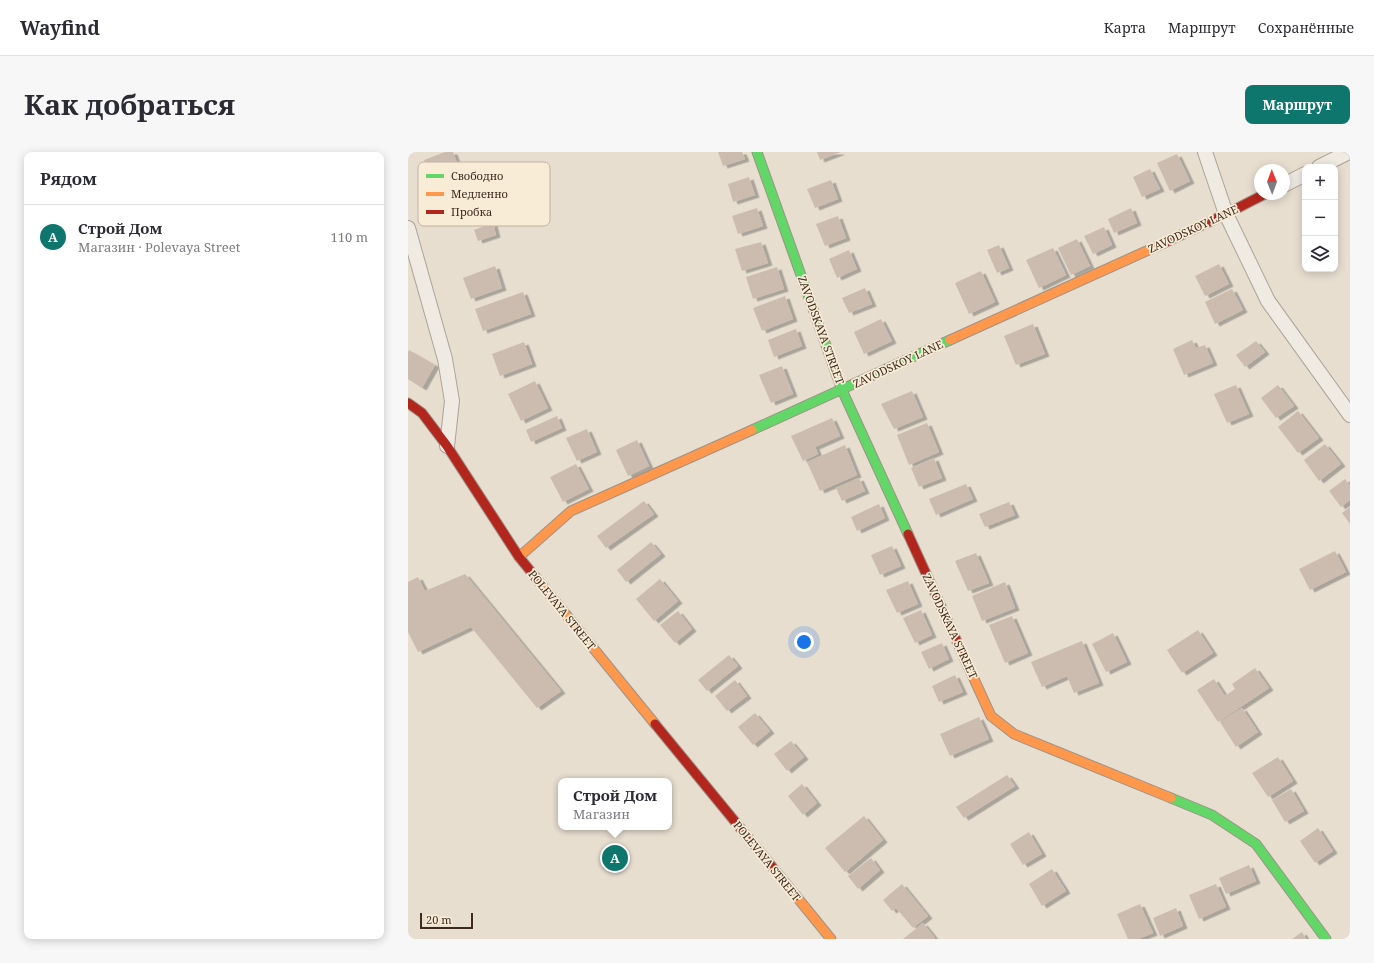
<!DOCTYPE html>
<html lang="ru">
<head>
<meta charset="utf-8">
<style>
	:root { --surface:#fff; --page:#f7f7f7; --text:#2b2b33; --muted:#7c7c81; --line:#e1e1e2; --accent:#0f766e }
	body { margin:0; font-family:"Noto Serif",serif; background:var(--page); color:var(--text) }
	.controls { position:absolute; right:12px; top:12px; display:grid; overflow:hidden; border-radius:8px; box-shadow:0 2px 10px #0003 }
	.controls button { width:36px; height:36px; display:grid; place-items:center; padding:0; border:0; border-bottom:1px solid var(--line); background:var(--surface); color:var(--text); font:20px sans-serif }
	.compass { position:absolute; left:846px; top:12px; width:36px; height:36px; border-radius:50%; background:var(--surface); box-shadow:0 2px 10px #0003; rotate:359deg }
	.scale { position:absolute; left:12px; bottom:10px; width:53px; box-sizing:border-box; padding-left:4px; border:2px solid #3d2b1f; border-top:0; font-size:11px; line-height:14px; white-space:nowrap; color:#3d2b1f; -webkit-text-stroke:3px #f8ecd6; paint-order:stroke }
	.you { position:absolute; left:396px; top:490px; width:14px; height:14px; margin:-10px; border:3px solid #fff; border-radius:50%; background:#1a73e8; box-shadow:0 0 0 6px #1a73e833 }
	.badge { display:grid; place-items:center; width:26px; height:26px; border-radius:50%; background:var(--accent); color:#fff; font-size:13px; font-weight:700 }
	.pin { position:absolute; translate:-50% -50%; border:2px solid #fff; box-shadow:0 1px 4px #0006 }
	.popup { position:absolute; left:150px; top:626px; width:114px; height:52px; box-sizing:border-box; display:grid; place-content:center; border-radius:8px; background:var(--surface); filter:drop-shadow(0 1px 3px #0005); font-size:13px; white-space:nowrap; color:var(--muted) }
	.popup b { font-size:15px; color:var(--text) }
	.popup::after { content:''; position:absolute; left:50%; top:100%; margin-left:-8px; border:8px solid transparent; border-top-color:var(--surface) }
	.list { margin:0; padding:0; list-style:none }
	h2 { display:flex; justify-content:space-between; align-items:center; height:52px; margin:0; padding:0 16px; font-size:17px }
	h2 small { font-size:13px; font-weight:400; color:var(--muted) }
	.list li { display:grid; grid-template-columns:26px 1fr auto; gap:12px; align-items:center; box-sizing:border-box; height:64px; padding:0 16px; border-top:1px solid var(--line) }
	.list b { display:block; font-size:15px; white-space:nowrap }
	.list p { margin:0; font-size:13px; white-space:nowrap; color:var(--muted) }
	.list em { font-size:13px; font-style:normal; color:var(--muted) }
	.icon { flex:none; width:22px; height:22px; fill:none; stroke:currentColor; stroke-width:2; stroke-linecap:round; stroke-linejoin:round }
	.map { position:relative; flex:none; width:942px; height:787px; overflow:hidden; border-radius:8px }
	header { display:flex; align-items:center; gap:24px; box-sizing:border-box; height:56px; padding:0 20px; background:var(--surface); border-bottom:1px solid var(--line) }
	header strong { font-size:19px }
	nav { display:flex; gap:22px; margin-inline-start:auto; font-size:14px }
	.intro { display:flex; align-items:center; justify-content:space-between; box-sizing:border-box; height:96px; padding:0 24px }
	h1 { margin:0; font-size:28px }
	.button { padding:10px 18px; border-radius:8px; background:var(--accent); color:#fff; font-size:14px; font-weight:700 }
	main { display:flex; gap:24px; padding:0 24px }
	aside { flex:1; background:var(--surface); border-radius:8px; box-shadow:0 2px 10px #0003 }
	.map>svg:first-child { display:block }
	.building { fill:#ccbcb0; filter:url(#shadow) }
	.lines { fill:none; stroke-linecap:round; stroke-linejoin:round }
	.street-casing { stroke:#aca398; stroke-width:16 }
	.fast-casing { stroke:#9c9388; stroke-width:11 }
	.slow-casing { stroke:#9c9388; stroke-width:11 }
	.jam-casing { stroke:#9c9388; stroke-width:11 }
	.street { stroke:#efeae2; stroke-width:14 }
	.fast { stroke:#63d668; stroke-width:9 }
	.slow { stroke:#ff974d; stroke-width:9 }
	.jam { stroke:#b3261e; stroke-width:9 }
	.labels { text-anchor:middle; stroke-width:3.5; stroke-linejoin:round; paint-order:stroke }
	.street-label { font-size:11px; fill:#3d2b1f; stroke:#f8ecd6 }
	.key { fill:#f8ecd6; stroke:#c0b29f; stroke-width:1 }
	.key-label { font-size:11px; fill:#3d2b1f }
</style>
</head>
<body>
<header>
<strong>Wayfind</strong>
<nav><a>Карта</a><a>Маршрут</a><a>Сохранённые</a></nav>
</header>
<div class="intro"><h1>Как добраться</h1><a class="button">Маршрут</a></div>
<main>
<aside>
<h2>Рядом<small></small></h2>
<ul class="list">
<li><span class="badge">A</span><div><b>Строй Дом</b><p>Магазин · Polevaya Street</p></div><em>110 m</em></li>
</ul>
</aside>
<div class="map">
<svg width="942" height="787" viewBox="0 0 942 787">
	<defs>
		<filter id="shadow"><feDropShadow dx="4.5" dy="2.5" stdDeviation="0" flood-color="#0004"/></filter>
	</defs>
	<rect width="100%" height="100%" fill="#e7ded0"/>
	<!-- building -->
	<path class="building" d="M37,0H45L53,22L25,32L16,8Z
		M310,0H334L337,7L315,14Z
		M409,0H433L412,8Z
		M769,2L782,29L762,39L749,11Z
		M742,17L752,37L734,45L725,25Z
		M341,25L347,43L325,50L320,32Z
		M423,28L430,47L407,56L399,37Z
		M56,36L61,56L31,64L26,44Z
		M349,56L355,74L330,82L324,64Z
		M723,56L729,71L706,81L700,67Z
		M430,64L438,86L417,94L408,72Z
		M85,71L88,83L70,89L66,78Z
		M696,75L704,93L685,102L676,84Z
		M669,87L682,114L663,123L650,96Z
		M353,90L360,111L334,119L327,97Z
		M591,93L601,116L589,121L579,98Z
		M645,96L658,123L631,136L618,108Z
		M441,98L449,117L429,126L421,107Z
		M811,112L821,132L797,144L787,124Z
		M87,114L94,136L63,147L55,126Z
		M369,115L376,137L345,147L338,125Z
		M573,119L587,150L561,162L547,131Z
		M457,136L464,152L441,161L434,146Z
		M824,137L835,158L807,172L797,150Z
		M115,140L123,162L75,179L67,157Z
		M377,144L385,167L354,179L345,156Z
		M473,167L484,189L456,202L446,180Z
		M625,172L637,202L608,213L596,184Z
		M388,177L394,194L366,205L360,188Z
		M784,188L788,196L797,193L805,211L776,223L765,197Z
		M848,189L857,200L837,215L828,203Z
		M116,190L124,212L92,224L84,202Z
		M1,198L27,213L14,236L0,227V200Z
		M374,214L385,242L363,251L351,223Z
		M127,229L140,256L113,269L100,242Z
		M828,233L841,262L819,271L806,242Z
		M870,233L886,254L868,266L853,246Z
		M504,239L515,265L486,277L473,252Z
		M890,259L911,286L890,301L870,275Z
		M149,264L154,276L123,290L118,278Z
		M424,266L432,284L407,295L410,302L395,309L383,284Z
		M519,271L531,300L501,313L489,283Z
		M179,277L189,300L169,309L158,286Z
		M229,288L241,314L220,324L208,298Z
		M917,292L933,312L911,329L896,308Z
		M437,293L449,323L412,339L399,310Z
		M526,306L534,326L511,335L503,316Z
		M168,312L181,337L155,350L142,325Z
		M451,326L457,339L434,349L428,336Z
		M937,327L942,334V348L933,355L921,339Z
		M558,332L565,347L528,363L521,347Z
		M236,349L246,362L198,396L189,384Z
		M601,350L607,363L577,375L571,362Z
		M471,352L477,366L449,379L443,365Z
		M942,355V372L934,361Z
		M243,390L253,402L218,430L209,418Z
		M484,394L493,414L472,423L463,403Z
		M927,399L938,420L902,438L891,417Z
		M568,401L581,431L560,439L547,409Z
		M57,422L153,539L129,556L63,475L10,500L0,480V430L10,425L17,439Z
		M252,427L270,449L246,469L228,447Z
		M500,429L510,452L489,461L478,438Z
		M597,430L607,456L574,469L564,444Z
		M513,458L524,483L507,491L495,466Z
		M270,459L284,477L267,491L252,473Z
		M604,464L620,501L597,511L581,473Z
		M790,478L805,501L774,521L759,498Z
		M705,481L719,510L698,520L684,492Z
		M674,489L691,531L666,541L659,524L634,535L623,510Z
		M534,491L541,507L521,517L513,500Z
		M321,503L330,514L299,539L290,528Z
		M847,516L861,536L810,570L789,538L806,527L817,544L827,537L824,532Z
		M547,523L555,540L531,550L524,534Z
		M327,528L339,544L319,559L307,544Z
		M834,556L850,580L828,595L812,570Z
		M347,561L362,579L345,593L330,575Z
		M571,565L581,587L542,604L532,582Z
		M383,589L396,605L379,619L366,602Z
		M870,605L885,629L860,645L844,621Z
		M599,623L607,634L556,666L548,655Z
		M394,632L409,651L395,663L380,644Z
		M883,637L896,659L877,670L864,648Z
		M456,664L475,688L437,720L417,696Z
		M910,676L925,699L907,711L892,689Z
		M621,680L634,702L615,713L602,692Z
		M463,706L472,718L450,737L440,724Z
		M841,713L848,729L818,742L811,726Z
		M644,717L658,739L634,754L621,732Z
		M494,732L520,764L505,776L488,756L484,759L475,748Z
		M808,732L818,755L791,767L781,743Z
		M732,752L745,781L730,787H720L709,762Z
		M768,756L775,774L752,784L745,766Z
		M515,771L527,786L526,787H495Z
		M894,780L898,787H884Z"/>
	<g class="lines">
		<defs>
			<path id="street" d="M797,0L818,62L860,149L942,263
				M911,15L941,0
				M876,33L897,22
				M0,76L37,207L44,249L39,294"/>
			<path id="fast" d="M349,0L434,238L500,382
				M344,278L542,188
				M763,646L804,663L848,692L918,787"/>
			<path id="slow" d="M542,188L756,91
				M111,405L163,359L344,278
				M129,427L247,572
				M561,516L583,564L606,582L763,646
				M388,744L423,787"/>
			<path id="jam" d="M756,91L818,62L857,42
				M0,251L14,261L39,294L111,405L129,427
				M500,382L561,516
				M247,572L388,744"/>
		</defs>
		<!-- street casing -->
		<use href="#street" class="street-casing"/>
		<!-- fast casing -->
		<use href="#fast" class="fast-casing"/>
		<!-- slow casing -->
		<use href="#slow" class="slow-casing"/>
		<!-- jam casing -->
		<use href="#jam" class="jam-casing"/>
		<!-- street -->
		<use href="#street" class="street"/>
		<!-- fast -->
		<use href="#fast" class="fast"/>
		<!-- slow -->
		<use href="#slow" class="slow"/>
		<!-- jam -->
		<use href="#jam" class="jam"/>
	</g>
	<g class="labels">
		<!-- street labels -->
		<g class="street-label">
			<text transform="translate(785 77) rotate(-25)" y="4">ZAVODSKOY LANE</text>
			<text transform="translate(413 178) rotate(70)" y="4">ZAVODSKAYA STREET</text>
			<text transform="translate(490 212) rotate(-25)" y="4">ZAVODSKOY LANE</text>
			<text transform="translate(154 458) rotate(51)" y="4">POLEVAYA STREET</text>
			<text transform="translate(542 474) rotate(65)" y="4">ZAVODSKAYA STREET</text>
			<text transform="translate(359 709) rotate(51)" y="4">POLEVAYA STREET</text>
		</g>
	</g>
	<!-- legend -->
	<rect x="10" y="10" width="132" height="64" rx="6" class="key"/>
	<rect x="18" y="22" width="18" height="4" fill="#63d668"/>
	<rect x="18" y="40" width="18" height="4" fill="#ff974d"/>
	<rect x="18" y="58" width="18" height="4" fill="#b3261e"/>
	<g class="key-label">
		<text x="43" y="28">Свободно</text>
		<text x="43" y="46">Медленно</text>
		<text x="43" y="64">Пробка</text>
	</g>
</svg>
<div class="controls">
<button>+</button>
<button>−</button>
<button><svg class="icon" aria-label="layers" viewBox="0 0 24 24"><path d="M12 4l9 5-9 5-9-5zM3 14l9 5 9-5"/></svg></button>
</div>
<svg class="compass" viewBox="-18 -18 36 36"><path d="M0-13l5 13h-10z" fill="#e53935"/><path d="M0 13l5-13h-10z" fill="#7c7c81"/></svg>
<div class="scale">20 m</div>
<div class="you"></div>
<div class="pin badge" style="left:207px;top:706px">A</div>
<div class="popup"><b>Строй Дом</b>Магазин</div>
</div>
</main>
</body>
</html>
